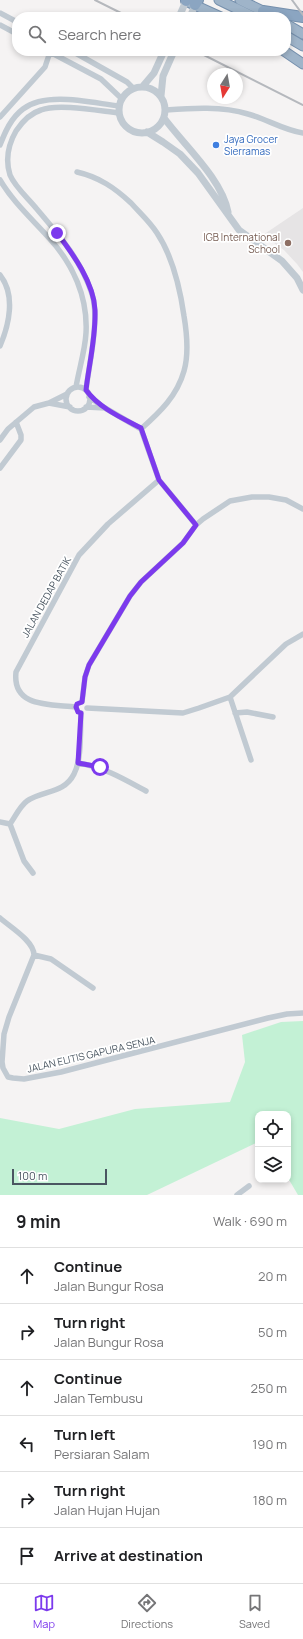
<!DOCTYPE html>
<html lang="en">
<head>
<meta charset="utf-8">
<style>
	:root { --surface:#fff; --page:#f6f6f6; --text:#202124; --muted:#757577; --line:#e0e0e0; --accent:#7c3aed }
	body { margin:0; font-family:Manrope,sans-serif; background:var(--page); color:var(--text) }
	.controls { position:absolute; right:12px; bottom:12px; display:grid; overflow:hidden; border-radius:8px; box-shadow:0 2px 6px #0003 }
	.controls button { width:36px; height:36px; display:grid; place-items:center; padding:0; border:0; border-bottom:1px solid var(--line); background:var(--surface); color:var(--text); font:20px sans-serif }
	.compass { position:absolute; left:207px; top:68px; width:36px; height:36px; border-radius:50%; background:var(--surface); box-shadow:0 2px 6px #0003; rotate:191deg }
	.scale { position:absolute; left:12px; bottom:10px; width:95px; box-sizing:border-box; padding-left:4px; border:2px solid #4a5661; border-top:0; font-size:11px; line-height:14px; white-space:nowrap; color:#4a5661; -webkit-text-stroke:3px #fff; paint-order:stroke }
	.stop { position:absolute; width:12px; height:12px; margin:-9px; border:3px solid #7c3aed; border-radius:50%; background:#fff }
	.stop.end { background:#7c3aed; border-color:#fff; box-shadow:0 1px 4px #0008 }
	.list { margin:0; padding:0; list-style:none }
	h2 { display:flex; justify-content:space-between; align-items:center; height:52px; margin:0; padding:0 16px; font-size:17px }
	h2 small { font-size:13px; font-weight:400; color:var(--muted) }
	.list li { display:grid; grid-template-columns:26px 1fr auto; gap:12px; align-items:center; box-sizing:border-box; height:56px; padding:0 16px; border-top:1px solid var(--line) }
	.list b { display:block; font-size:15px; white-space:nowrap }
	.list p { margin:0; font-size:13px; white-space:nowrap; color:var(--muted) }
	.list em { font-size:13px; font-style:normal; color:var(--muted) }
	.icon { flex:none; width:22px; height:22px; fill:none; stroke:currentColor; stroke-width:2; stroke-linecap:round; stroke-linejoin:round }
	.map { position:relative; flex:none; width:303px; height:1195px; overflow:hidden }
	.search { position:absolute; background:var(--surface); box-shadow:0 2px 6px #0003; left:12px; right:12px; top:12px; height:44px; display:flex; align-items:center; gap:10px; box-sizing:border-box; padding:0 14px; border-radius:16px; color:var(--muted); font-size:15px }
	.sheet { height:388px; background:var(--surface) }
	nav { display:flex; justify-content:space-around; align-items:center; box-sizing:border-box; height:56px; border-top:1px solid var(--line); background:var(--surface); font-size:11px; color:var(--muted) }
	nav a { display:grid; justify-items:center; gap:2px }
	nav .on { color:var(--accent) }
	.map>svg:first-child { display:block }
	.education { fill:#e6e4e5 }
	.grass { fill:#c3f1d5 }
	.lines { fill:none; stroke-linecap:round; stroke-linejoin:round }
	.trunk-casing { stroke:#7690ad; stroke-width:11 }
	.motorway-casing { stroke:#7690ad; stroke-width:12 }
	.minor { stroke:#c1cad2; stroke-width:5.5 }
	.tertiary { stroke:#c1cad2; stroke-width:7 }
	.trunk { stroke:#9fb4c9; stroke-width:9 }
	.motorway { stroke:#8ba5c1; stroke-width:10 }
	.rail { stroke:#b5b8bd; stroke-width:2 }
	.route { stroke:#7c3aed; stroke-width:5 }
	.shop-dot { fill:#3f7fe0; stroke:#fff; stroke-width:1.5 }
	.education-dot { fill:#8d6e63; stroke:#fff; stroke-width:1.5 }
	.labels { text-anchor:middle; stroke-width:3.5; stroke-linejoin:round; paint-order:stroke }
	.shop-label { font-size:10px; fill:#366cbe; stroke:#fff; text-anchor:start }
	.education-label { font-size:10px; fill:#785e54; stroke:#fff; text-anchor:end }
	.street-label { font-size:10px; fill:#4a5661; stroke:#fff }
</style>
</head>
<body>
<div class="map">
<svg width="303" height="1195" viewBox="0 0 303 1195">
	<rect width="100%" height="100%" fill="#f5f3f3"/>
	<!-- education -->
	<path class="education" d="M303,208V272L297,264L284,250L263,235Z"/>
	<!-- grass -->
	<path class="grass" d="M303,1021V1195H298L288,1178V1114H258V1142L147,1195H0V1118L59,1129L135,1109L230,1102L245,1062L242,1035L281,1022Z"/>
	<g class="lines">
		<defs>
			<path id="trunk" d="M219,0L254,17
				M240,0L269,14
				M190,3L221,17
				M286,24L303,34
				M286,36L303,46
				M284,51L303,64"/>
			<path id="motorway" d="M186,1L187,0
				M195,5L198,0
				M263,11L303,17"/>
		</defs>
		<!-- trunk casing -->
		<use href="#trunk" class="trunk-casing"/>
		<!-- motorway casing -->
		<use href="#motorway" class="motorway-casing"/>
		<!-- minor -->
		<path class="minor" d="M0,13L17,22
			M0,25L17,34
			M48,51L101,79L122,99
			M72,51L127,82L133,88
			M166,110C192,108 222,106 248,114C267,119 283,130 303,133
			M0,117L45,67L50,52
			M0,145C5,132 11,118 23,109C47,91 92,103 119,106
			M77,172C99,177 115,188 131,203C140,213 150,222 157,233C173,257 180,288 184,316C187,334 189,354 184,371C177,396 160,412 141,429
			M0,180C13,202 32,219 49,238C73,264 88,297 86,333C85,351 79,369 76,387
			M0,275C16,295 9,325 0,346
			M66 399a12 12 0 1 1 24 0a12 12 0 1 1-24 0Z
			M86,390C89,364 100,319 92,294C81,260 59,235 36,208C28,198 15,187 10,175C5,159 8,145 16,131C22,122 31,113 41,110C58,103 100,111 119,113
			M89,397L105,408L141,429L159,480L196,525
			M49,403L70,407
			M86,407L105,408
			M0,440L8,429L34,407L49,403L67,394
			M0,468L21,440V435L16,422
			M230,697L251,760
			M82,702L85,677L89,665L130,596L141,582L183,543L196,525L203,519L230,501L252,497H269L286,500L303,509
			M76,707C51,704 12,708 16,672L79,555L108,524L159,480
			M87,708L183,713L199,708L230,697L286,644L303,634
			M235,713L247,712L273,717
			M78,763C104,767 124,779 146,791
			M0,822L10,824
			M10,824C15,817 20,806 27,801C43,790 64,794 74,774C82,759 80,731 81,713
			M10,824L24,861L33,873
			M0,918C10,927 34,941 34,955L51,959L93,988
			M34,955L9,1017L4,1034L2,1062L3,1068L8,1077L13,1078L24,1079L61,1072L268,1018L287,1014L303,1013
			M237,1195L249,1186"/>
		<!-- tertiary -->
		<path class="tertiary" d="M179,17L186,1
			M190,17L195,5
			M143,86L154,73L164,51
			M119 110a23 23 0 1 1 46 0a23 23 0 1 1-46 0Z
			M161,96L163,76L174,51
			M164,118C184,145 222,179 228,212
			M147,132L163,142L180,154L198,173L239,230L282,261L297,278L303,290"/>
		<!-- trunk -->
		<use href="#trunk" class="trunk"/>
		<!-- motorway -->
		<use href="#motorway" class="motorway"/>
		<!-- rail -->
		<path class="rail" d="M95,0L129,17
			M292,0L303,15
			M196,51L303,105"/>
	</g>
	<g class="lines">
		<!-- route -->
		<path class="route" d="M57,233C73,254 94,283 95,310C96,337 89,364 86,390C99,408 122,418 141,428L159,480L196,525L183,543L141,582L130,596L89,665L85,677L82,702L77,704L76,707L78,712L81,713L78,763L100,767"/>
	</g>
	<!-- markers -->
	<circle class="shop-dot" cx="216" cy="145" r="4"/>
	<circle class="education-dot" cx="288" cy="243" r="4"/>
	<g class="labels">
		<!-- shop labels -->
		<g class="shop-label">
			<text x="224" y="143">Jaya Grocer<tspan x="224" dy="12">Sierramas</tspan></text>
		</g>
		<!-- education labels -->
		<g class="education-label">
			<text x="280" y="241">IGB International<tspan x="280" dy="12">School</tspan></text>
		</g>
		<!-- street labels -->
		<g class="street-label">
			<text transform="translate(46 597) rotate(-61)" y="4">JALAN DEDAP BATIK</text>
			<text transform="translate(91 1054) rotate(-13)" y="4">JALAN ELITIS GAPURA SENJA</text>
		</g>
	</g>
</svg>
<div class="controls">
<button><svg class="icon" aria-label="locate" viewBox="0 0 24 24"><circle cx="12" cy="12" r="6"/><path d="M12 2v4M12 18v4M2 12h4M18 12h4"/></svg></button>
<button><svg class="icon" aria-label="layers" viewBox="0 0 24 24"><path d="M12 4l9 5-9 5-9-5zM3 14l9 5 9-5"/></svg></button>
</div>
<svg class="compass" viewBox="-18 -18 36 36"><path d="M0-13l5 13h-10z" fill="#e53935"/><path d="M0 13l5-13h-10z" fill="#757577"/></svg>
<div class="scale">100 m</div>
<div class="stop" style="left:100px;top:767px"></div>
<div class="stop end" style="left:57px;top:233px"></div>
<div class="search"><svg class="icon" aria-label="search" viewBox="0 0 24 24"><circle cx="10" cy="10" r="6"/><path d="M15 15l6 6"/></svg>Search here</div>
</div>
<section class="sheet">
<h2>9 min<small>Walk · 690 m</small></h2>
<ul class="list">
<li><svg class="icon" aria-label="ahead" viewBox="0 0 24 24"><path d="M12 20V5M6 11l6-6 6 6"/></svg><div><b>Continue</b><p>Jalan Bungur Rosa</p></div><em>20 m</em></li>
<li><svg class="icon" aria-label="right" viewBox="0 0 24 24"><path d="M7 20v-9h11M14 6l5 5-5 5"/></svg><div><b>Turn right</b><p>Jalan Bungur Rosa</p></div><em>50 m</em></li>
<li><svg class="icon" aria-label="ahead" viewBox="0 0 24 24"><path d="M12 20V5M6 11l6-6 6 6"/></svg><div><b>Continue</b><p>Jalan Tembusu</p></div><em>250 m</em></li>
<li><svg class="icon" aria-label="left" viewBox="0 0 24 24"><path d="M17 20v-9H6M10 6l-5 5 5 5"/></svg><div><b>Turn left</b><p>Persiaran Salam</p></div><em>190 m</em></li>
<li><svg class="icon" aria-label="right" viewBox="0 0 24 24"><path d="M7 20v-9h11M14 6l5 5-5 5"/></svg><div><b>Turn right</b><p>Jalan Hujan Hujan</p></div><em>180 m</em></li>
<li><svg class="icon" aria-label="arrive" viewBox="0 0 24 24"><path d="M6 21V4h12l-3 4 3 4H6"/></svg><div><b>Arrive at destination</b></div></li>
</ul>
</section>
<nav>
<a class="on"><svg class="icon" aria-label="map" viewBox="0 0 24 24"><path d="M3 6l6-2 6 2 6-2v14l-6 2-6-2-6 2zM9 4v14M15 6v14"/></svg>Map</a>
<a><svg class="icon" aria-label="directions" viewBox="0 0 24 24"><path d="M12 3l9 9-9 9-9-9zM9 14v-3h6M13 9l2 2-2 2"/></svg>Directions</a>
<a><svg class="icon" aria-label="saved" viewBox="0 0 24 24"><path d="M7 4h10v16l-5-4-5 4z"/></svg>Saved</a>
</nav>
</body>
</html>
